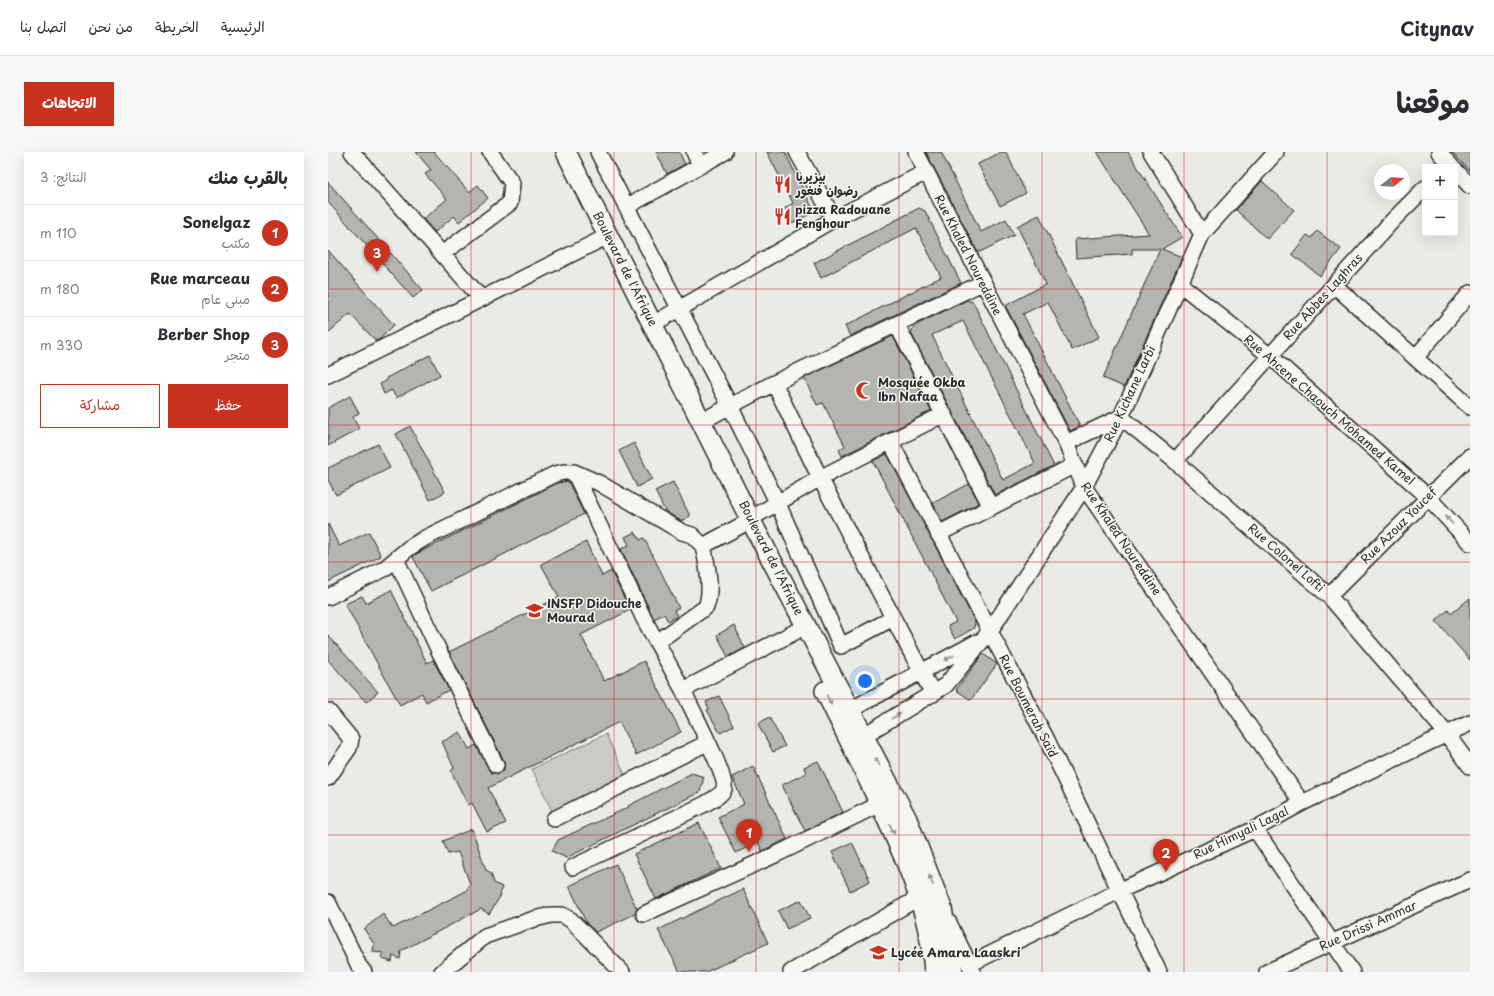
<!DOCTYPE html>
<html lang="ar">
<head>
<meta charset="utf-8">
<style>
	:root { --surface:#fff; --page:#f7f7f7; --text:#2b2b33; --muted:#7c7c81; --line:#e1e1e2; --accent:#c8321e }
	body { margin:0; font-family:"Playpen Sans","Playpen Sans Arabic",sans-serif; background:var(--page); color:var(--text); direction:rtl }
	.controls { position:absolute; right:12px; top:12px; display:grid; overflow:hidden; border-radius:0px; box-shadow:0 4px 16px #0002 }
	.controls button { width:36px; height:36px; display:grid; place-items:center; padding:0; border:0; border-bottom:1px solid var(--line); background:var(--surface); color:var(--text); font:20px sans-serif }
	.compass { position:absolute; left:1046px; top:12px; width:36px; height:36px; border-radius:50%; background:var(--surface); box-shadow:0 4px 16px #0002; rotate:72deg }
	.you { position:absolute; left:537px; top:529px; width:14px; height:14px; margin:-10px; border:3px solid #fff; border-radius:50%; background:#1a73e8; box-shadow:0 0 0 6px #1a73e833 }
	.badge { display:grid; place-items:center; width:26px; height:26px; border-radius:50%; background:var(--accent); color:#fff; font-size:13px; font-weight:700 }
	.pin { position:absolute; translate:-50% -33px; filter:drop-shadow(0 1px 2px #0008) }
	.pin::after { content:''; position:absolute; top:21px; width:14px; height:12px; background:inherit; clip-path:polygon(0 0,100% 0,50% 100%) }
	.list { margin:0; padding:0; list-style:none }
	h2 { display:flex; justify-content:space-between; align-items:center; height:52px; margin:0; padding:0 16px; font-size:17px }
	h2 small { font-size:13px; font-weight:400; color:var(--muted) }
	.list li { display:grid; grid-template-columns:26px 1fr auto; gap:12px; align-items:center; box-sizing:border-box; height:56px; padding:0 16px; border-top:1px solid var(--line) }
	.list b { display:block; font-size:15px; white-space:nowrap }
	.list p { margin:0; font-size:13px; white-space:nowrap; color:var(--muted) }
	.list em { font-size:13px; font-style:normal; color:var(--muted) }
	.actions { display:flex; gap:8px; padding:12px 16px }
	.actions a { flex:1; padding:9px 0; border:1px solid var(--accent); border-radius:0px; text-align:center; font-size:14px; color:var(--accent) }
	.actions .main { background:var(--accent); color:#fff }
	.map { position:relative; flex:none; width:1142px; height:820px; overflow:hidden; direction:ltr; border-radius:0px }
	header { display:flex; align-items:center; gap:24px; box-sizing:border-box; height:56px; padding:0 20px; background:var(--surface); border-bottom:1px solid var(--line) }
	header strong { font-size:19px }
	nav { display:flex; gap:22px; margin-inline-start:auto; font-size:14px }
	.intro { display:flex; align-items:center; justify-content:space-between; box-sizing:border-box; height:96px; padding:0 24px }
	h1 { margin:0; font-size:28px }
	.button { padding:10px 18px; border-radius:0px; background:var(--accent); color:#fff; font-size:14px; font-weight:700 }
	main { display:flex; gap:24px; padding:0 24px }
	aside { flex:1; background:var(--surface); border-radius:0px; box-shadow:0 4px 16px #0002 }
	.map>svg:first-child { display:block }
	.green { fill:#cacac7; stroke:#7a7a79 }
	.building { fill:#b4b4b1; stroke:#2b2b2b; fill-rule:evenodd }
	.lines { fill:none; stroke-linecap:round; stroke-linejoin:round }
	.minor-casing { stroke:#2b2b2b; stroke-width:18 }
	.major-casing { stroke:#2b2b2b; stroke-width:22 }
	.minor { stroke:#f6f6f2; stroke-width:15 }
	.major { stroke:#f6f6f2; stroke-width:19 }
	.oneway { fill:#90908e }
	.grid { fill:none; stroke:#d62828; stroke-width:1; stroke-opacity:0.55 }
	.labels { text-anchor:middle; stroke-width:3; stroke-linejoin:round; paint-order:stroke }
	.poi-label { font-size:12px; font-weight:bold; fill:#2b2b2b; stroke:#f6f6f2; text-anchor:start }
	.street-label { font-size:12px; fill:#2b2b2b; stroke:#f6f6f2 }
</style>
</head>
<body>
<header>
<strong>Citynav</strong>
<nav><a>الرئيسية</a><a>الخريطة</a><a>من نحن</a><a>اتصل بنا</a></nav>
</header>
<div class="intro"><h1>موقعنا</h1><a class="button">الاتجاهات</a></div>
<main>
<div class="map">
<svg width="1142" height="820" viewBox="0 0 1142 820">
	<rect width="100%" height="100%" fill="#eaeae6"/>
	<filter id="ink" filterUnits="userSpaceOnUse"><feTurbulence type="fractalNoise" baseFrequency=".025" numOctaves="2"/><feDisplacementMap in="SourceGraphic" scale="8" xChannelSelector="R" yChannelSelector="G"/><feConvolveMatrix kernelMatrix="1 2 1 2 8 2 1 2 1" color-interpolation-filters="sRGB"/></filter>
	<g filter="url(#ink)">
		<!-- green -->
		<path class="green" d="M278,582L298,625L225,661L204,617Z"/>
		<!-- building -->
		<path class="building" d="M88,0H106L141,40L150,33L160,46L131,70L126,64L107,80L95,67L119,47L97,22L103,18Z
			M328,0H351L357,12L339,22Z
			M439,0H457L484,55L482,62L464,71L457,56L465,51Z
			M598,0H613L653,80L678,67L686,83L652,100L649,99Z
			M673,0H678L698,41L672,54L650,12Z
			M769,0H800L854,85L834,97L854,105L796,235L775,226L832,97H804V102L748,106L747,87L821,82Z
			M1124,0H1142V19Z
			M934,29L966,58L939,87L908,58Z
			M0,30L95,138L85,146L0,50Z
			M591,56L597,59L633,131L522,184L517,174L613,125L588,76L493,126L486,111Z
			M711,63L771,185L744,198L720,150L695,162L752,274L742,279L678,155L679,153L718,132L689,74Z
			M989,79L1013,97L992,124L964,102L979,83L984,86Z
			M0,98L47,152L66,173L52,187L48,189L22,162L0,181Z
			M639,148L645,150L725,312V314L667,343L583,181L586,174ZM635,169L707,311L675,328L604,183Z
			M565,184L603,259L514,304L511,298L517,294L495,251L489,253L476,226Z
			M102,203L112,223L68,246L64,238L56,242L52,232L59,228L58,226Z
			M22,244L31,261L25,265L31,277L0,294V256Z
			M82,274L117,340L102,348L68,282Z
			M306,291L324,327L309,335L291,299Z
			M50,292L62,316L8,343L0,328V316Z
			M559,302L647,470L646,476L627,487L620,474L628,470L545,309Z
			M240,329L256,362L103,439L85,405L86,403L230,331Z
			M345,330L362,364L353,369L337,359L327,339Z
			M641,332L651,351L614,370L605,351Z
			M0,372L11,394L41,380L53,404L0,430Z
			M307,380L312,388L316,386L351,456L346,458L349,464L340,469L336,462L326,467L293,397L301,393L297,385Z
			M258,390L274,424L283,419L302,458L253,483L276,529L316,509L353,580L308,603L291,570L160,636L178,671L159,680L144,651L140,653L123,619L126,616L114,590L132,580L141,597L148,593L163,621H172L176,618V609L121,500L231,445L213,412Z
			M63,438L99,511L105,508L121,538L98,550L94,541L72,553L17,452L34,444L38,451Z
			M1142,446V508L1108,469L1120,458L1123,462Z
			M406,473L417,496L400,505L389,483Z
			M0,483L50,540L38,550L0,508Z
			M655,502L669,512L643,548L628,538Z
			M391,544L406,574L392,581L379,558L381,557L378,550Z
			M441,565L457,594L445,600L430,572Z
			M490,609L515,660L477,679L454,633L478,621L476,615Z
			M425,614L459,687L434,699L430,690L408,701L390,665L416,652L404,625Z
			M364,621L376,625L372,640L238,706L224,699L230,688L301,655L300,654Z
			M371,671L393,716L328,747L306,702Z
			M144,677L158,718L163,721L166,731L174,735L171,743H173L161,762L153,757L73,799L72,807L65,804L64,810L54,807L55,801L45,800L46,792L36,777L55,762L65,776L138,739L142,732L130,700L120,702L115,689Z
			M524,690L542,729L522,739L504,700Z
			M288,712L309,757L307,762L268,780L259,772L241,734Z
			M415,737L440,791L378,820H352L330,778Z
			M473,748L482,766L459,777L450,759Z"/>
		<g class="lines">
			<defs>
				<path id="minor" d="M24,0L153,146
					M270,0L402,254L450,352L513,494L565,466
					M366,0L372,13
					M469,0L506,67
					M588,0L738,291L756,335L974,651
					M823,0L874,82
					M1111,0L1124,15
					M1127,18L1142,34
					M298,55L397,0
					M114,102L182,51L184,31L162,0
					M852,132L942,204L1100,345L1142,391
					M1006,133L1142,255
					M325,172L506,67L598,20
					M569,173L663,355
					M1088,205L1142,141
					M0,223L280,84
					M446,231L492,326L605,542
					M374,269L446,231L654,131
					M563,291L718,586L831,820
					M738,291L793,265L847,309L1001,444L1118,581L1142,614
					M847,309L1065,68L1097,36
					M246,320L316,467L355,538
					M422,367L492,326L616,262
					M610,382L747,313
					M68,407L112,501L168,613
					M1001,444L1142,304
					M0,445L56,417L81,396L97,386L227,322L236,320H246L271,331L354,380L364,383L375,394L414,373
					M329,490L378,455C385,438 379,411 375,394
					M522,558L649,490
					M0,559L23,587L21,596L0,626
					M535,584L618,533L662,479L756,335L793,265L874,82L948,0
					M226,667L379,591
					M927,677L1024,820
					M245,715L377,652C383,648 393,644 396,637C400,625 362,554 355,538L467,480
					M0,750L31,814L36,820
					M316,762L447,703L552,652
					M620,769L645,820
					M642,812L793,738L927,677L974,651L1142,571
					M114,820L157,784L203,768L223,763H234L243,768L294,820
					M463,820L592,745
					M939,820L1142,728"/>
				<path id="major" d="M238,0L422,367L579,667L614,756L625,820
					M497,539C515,575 533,612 550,648C576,703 602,758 606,820"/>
			</defs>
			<!-- minor casing -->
			<use href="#minor" class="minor-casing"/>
			<!-- major casing -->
			<use href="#major" class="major-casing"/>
			<!-- minor -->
			<use href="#minor" class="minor"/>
			<!-- major -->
			<use href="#major" class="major"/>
		</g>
		<!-- one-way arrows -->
		<defs><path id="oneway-solid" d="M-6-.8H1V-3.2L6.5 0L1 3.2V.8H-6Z"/></defs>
		<g class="oneway">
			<use href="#oneway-solid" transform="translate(1121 368) rotate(-132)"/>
			<use href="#oneway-solid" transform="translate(621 506) rotate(152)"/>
			<use href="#oneway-solid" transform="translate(501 548) rotate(63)"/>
			<use href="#oneway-solid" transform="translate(568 564) rotate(-31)"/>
			<use href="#oneway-solid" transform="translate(549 610) rotate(-118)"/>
			<use href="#oneway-solid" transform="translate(564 677) rotate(65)"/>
			<use href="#oneway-solid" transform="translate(603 728) rotate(-112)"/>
		</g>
	</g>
	<!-- grid -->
	<path class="grid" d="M143,0V820M286,0V820M428,0V820M571,0V820M714,0V820M856,0V820M999,0V820M0,137H1142M0,273H1142M0,410H1142M0,547H1142M0,683H1142"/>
	<!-- icons -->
	<defs>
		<symbol id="restaurant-bare" viewBox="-9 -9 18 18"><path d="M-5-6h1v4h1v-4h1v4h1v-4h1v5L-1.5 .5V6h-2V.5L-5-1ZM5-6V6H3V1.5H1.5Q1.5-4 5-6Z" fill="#c8321e" stroke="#f6f6f2" stroke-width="2.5" paint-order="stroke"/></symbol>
		<symbol id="mosque-bare" viewBox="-9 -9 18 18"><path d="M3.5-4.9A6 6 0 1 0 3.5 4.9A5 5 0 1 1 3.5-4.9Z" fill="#c8321e" stroke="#f6f6f2" stroke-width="2.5" paint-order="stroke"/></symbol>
		<symbol id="university-bare" viewBox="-9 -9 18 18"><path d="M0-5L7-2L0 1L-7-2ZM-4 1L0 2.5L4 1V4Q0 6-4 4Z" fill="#c8321e" stroke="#f6f6f2" stroke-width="2.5" paint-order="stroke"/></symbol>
		<symbol id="school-bare" viewBox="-9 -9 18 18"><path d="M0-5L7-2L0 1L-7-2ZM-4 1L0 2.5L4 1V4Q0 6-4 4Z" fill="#c8321e" stroke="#f6f6f2" stroke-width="2.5" paint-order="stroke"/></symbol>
	</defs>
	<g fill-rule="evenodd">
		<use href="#restaurant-bare" x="442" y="20" width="25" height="25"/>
		<use href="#restaurant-bare" x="442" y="52" width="25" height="25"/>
		<use href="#mosque-bare" x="524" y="226" width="25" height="25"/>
		<use href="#university-bare" x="194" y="446" width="25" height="25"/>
		<use href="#school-bare" x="538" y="788" width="25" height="25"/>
	</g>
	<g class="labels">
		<!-- poi labels -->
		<g class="poi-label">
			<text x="468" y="29">بيزيريا<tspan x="468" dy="14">رضوان فنغور</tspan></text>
			<text x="467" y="62">pizza Radouane<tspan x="467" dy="14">Fenghour</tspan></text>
			<text x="550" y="235">Mosquée Okba<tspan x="550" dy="14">Ibn Nafaa</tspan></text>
			<text x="219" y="456">INSFP Didouche<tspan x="219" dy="14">Mourad</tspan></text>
			<text x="563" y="805">Lycée Amara Laaskri</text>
		</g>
		<!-- street labels -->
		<g class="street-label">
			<text transform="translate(640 103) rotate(63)" y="4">Rue Khaled Noureddine</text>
			<text transform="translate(297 117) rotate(63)" y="4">Boulevard de l'Afrique</text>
			<text transform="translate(995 145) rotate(-48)" y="4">Rue Abbes Laghras</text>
			<text transform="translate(802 242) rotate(-65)" y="4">Rue Kichane Larbi</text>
			<text transform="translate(1001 258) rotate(41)" y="4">Rue Ahcene Chaouch Mohamed Kamel</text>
			<text transform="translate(1071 374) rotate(-45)" y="4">Rue Azouz Youcef</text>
			<text transform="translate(793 387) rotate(56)" y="4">Rue Khaled Noureddine</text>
			<text transform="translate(443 406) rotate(63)" y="4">Boulevard de l'Afrique</text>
			<text transform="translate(958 406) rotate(41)" y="4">Rue Colonel Lofti</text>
			<text transform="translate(700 554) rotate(63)" y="4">Rue Boumerah Saïd</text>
			<text transform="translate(913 681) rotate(-26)" y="4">Rue Himyali Lagal</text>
			<text transform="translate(1040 774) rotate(-24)" y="4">Rue Drissi Ammar</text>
		</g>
	</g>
</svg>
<div class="controls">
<button>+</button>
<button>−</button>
</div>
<svg class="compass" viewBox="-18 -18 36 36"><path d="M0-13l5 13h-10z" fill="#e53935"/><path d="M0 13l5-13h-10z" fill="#7c7c81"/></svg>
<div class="you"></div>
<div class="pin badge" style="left:421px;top:700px">1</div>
<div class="pin badge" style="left:838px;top:720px">2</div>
<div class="pin badge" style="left:49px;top:120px">3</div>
</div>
<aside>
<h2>بالقرب منك<small>النتائج: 3</small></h2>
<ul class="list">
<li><span class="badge">1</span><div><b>Sonelgaz</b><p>مكتب</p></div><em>110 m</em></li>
<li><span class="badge">2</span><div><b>Rue marceau</b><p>مبنى عام</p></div><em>180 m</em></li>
<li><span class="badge">3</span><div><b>Berber Shop</b><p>متجر</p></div><em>330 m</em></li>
</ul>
<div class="actions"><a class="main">حفظ</a><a>مشاركة</a></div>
</aside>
</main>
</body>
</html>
